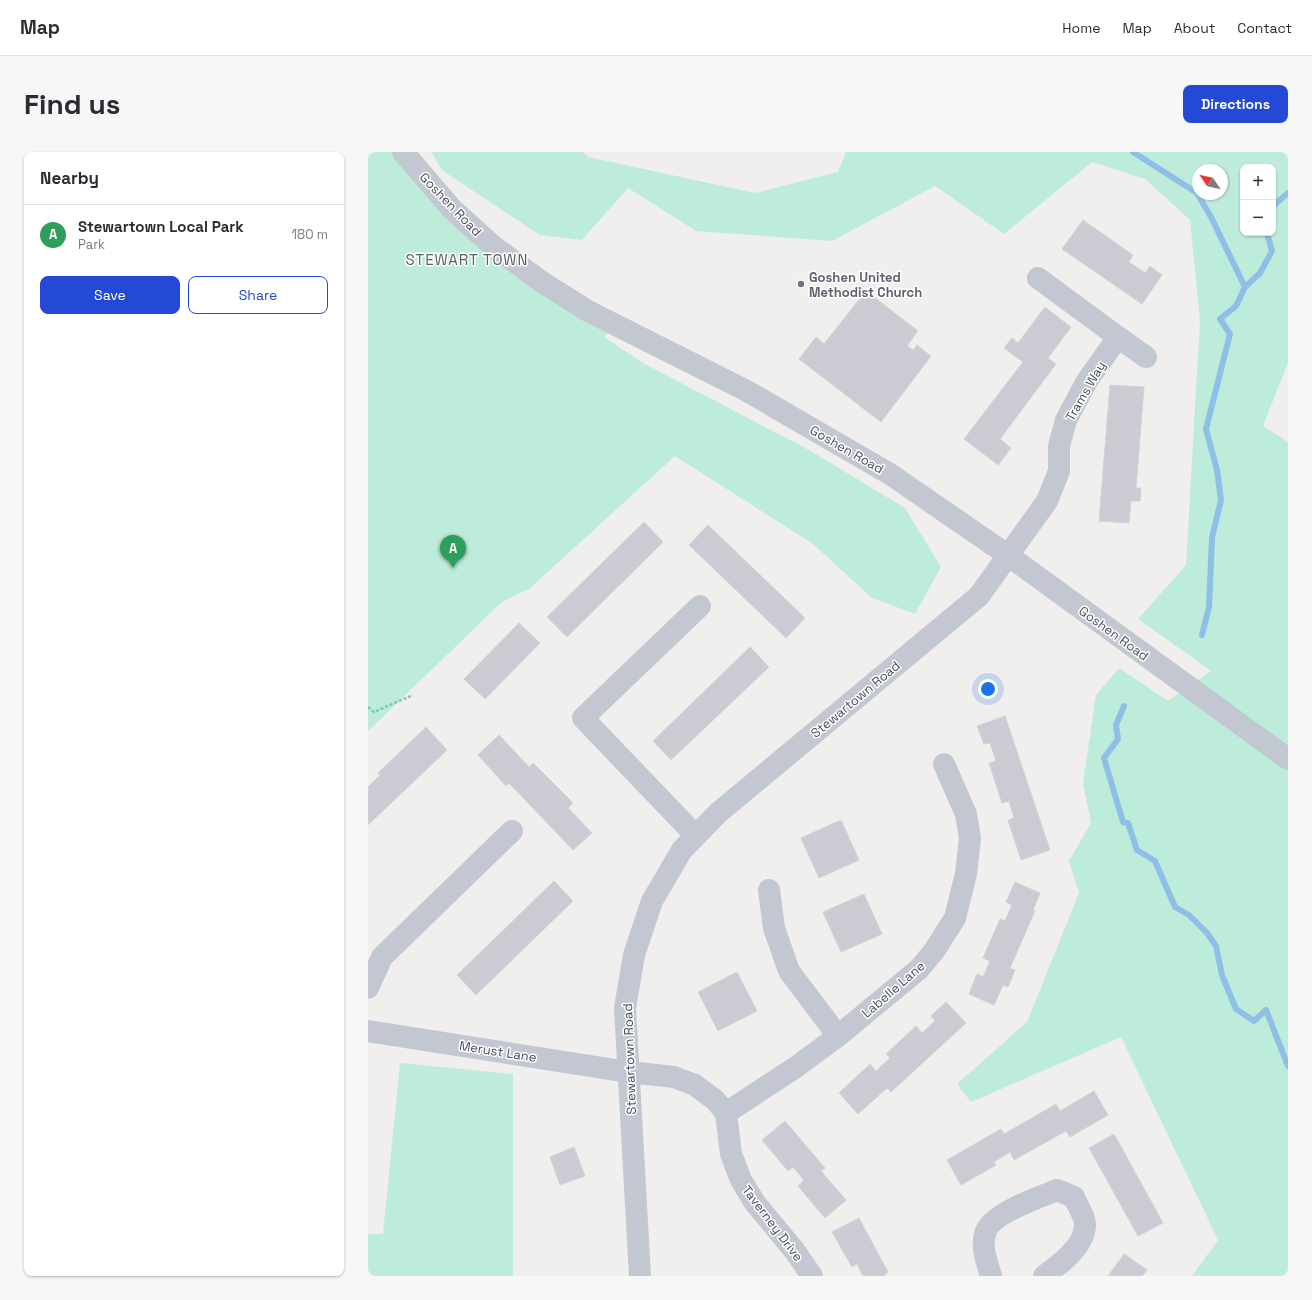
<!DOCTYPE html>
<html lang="en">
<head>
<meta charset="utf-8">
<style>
	:root { --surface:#fff; --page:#f7f7f7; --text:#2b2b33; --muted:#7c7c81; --line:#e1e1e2; --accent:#2349d6 }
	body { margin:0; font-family:"Space Grotesk",sans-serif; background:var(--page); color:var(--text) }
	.controls { position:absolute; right:12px; top:12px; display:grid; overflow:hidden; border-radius:8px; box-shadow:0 1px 3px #0004 }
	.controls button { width:36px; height:36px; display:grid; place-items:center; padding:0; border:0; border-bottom:1px solid var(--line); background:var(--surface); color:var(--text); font:20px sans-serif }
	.compass { position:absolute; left:824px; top:12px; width:36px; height:36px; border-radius:50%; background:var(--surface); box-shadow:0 1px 3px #0004; rotate:304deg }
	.you { position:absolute; left:620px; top:537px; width:14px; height:14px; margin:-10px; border:3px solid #fff; border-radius:50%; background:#1a73e8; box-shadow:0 0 0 6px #1a73e833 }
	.badge { display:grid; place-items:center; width:26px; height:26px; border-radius:50%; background:var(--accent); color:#fff; font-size:13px; font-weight:700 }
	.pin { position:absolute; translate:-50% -33px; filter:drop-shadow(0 1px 2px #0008) }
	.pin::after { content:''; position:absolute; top:21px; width:14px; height:12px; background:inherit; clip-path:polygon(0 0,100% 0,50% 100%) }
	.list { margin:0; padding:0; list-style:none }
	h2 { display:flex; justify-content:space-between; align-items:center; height:52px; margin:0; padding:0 16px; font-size:17px }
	h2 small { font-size:13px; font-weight:400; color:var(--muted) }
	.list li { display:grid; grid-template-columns:26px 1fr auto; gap:12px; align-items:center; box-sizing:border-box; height:60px; padding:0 16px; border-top:1px solid var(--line) }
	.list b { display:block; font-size:15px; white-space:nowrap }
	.list p { margin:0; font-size:13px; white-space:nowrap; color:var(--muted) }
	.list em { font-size:13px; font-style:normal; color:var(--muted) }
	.actions { display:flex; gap:8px; padding:12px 16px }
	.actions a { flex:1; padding:9px 0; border:1px solid var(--accent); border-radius:8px; text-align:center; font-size:14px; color:var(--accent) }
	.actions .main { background:var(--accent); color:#fff }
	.map { position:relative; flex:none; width:920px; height:1124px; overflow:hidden; border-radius:8px }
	header { display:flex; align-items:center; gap:24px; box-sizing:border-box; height:56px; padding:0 20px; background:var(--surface); border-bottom:1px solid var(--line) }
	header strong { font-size:19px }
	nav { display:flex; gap:22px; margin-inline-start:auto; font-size:14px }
	.intro { display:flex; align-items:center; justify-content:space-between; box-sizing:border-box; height:96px; padding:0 24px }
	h1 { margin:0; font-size:28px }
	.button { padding:10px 18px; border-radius:8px; background:var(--accent); color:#fff; font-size:14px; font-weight:700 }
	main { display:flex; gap:24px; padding:0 24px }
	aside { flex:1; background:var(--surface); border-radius:8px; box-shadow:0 1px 3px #0004 }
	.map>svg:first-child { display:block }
	.green { fill:#beecda; fill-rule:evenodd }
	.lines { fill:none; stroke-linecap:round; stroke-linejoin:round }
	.stream { stroke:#8ec0e7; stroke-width:6 }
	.building { fill:#cbccd3; stroke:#d2d3d9 }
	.path { stroke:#78c8b2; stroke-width:2.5; stroke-dasharray:3 2; stroke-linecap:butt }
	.minor { stroke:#c2c7d2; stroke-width:22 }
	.worship-dot { fill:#6b7280; stroke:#fff; stroke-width:1.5 }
	.labels { text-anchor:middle; stroke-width:3; stroke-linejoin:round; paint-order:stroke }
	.street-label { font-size:13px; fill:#474d5a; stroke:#fff }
	.worship-label { font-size:13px; font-weight:bold; fill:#5b616d; stroke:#fff; text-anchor:start }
	.quarter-label { font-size:15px; letter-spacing:1px; fill:#5b5d63; stroke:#fff }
</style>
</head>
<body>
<header>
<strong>Map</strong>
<nav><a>Home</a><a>Map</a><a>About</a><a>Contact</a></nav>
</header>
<div class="intro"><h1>Find us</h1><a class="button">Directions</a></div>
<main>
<aside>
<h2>Nearby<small></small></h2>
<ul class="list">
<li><span class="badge" style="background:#2e9e5b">A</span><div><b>Stewartown Local Park</b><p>Park</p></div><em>180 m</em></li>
</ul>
<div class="actions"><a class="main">Save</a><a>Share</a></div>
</aside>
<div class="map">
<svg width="920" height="1124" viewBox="0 0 920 1124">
	<rect width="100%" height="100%" fill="#f0efee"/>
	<!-- green -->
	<path class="green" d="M0,0H36L66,41L244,177L236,185L275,211L441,298L537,356L573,415L547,462L504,446L445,392L307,304L161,437L135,449L0,579Z
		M63,0H215L220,5L387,41L470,20L478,0H920V211L895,274L920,290V1124H824L850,1088L753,885L603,950L589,932L659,870L711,741L701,709L723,671L715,631L728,543L751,516L800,549L843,519L770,467L818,413L832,168L822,68L777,27L724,10L636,82L567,34L464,89L328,79L260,36L214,88L172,83L75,19ZM875,15H905V81H875ZM830,18H854V42H830Z
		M32,911L145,922V1124H0V1082H15Z"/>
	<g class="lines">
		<!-- stream -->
		<path class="stream" d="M765,0L829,41L843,65L877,135
			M905,54L920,41
			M834,483L841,455L844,386L853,348L849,318L838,277L862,182L852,167L868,154L877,135L892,121L904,99L899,81
			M756,554L748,573L750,587L736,606L755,670L760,671L769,698L787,709L807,755L821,763L839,781L848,794L854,823L868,857L886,869L898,858L920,914"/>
	</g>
	<!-- building -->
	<path class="building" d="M715,68L765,103L761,110L777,121L782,114L794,123L774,152L694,97Z
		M498,139L550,179L539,194L545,198L549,193L563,204L513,270L431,207L448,185L456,192Z
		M677,155L703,175L680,206L688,212L632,287L643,296L630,313L596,287L655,210L636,196L644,186L650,191Z
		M742,233L776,235L768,336H773L772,349H763L761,371L731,369Z
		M276,370L295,390L199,485L179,465Z
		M340,373L437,466L418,486L321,393Z
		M151,471L172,491L117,547L96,527Z
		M382,495L401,515L303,608L285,589Z
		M637,564L682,698L653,708L640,668L646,666L641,649L634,651L621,611L628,609L622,591L616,592L609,574Z
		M58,575L79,598L0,673V635L12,623L10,621Z
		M131,583L161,615L165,611L205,651L200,656L224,681L205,698L141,631L138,634L110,603Z
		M473,668L491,708L451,726L433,686Z
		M186,729L205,749L108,843L89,823Z
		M647,730L672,741L665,758L667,759L642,816L647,818L640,835L635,833L626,853L601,842L609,822L615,825L622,809L615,806L632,767L637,769L644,753L638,750Z
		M496,742L514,782L473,800L455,760Z
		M369,820L389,859L350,879L330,840Z
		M578,850L598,871L523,940L519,936L490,962L471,941L502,912L508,919L522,906L518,902L548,874L554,881L567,869L563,864Z
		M726,939L740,963L702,985L698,979L646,1008L642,1000L626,1010L628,1013L593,1033L579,1008L633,977L636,982L688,952L692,959Z
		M417,969L457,1016L453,1019L478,1048L457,1066L430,1034L436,1028L425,1015L420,1019L394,988Z
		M746,982L795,1071L770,1084L721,996Z
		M206,995L217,1024L192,1033L182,1005Z
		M491,1066L520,1120L516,1123L517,1124H495L489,1112L484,1115L464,1080Z
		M756,1102L779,1118L774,1124H740Z"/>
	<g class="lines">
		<!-- path -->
		<path class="path" d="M0,555L6,560L45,543"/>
		<!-- minor -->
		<path class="minor" d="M35,0L84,57L125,94L174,130L220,159L379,239L522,322L641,404L920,607
			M750,185L778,205
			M328,684L215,566L332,454
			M401,738L406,776L421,819L470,884
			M0,836L14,805L144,679
			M0,879L260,920L306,925L327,933L347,948L358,961L363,1002L373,1028L387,1051L426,1098L444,1124
			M358,961L428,915L470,884L551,817L566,799L587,766L598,722L602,686L598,662L576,612
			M272,1124L257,856L266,803L284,749L314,698L350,661L611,444L679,349L691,319V294L698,268L719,229L750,185L670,126
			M623,1124C619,1110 613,1096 617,1082C621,1062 672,1045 689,1038L706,1045C709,1053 718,1066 717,1074C716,1095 691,1113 676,1124"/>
	</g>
	<!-- markers -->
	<circle class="worship-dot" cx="433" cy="132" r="4"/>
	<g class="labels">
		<!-- street labels -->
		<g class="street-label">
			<text transform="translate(83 52) rotate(46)" y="5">Goshen Road</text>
			<text transform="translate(717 239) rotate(-60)" y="5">Trams Way</text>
			<text transform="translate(479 297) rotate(30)" y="5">Goshen Road</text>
			<text transform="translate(746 481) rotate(36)" y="5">Goshen Road</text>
			<text transform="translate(487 547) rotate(-40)" y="5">Stewartown Road</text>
			<text transform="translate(525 837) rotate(-41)" y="5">Labelle Lane</text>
			<text transform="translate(130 899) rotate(9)" y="5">Merust Lane</text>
			<text transform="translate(261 907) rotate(-92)" y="5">Stewartown Road</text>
			<text transform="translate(405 1071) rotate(53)" y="5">Taverney Drive</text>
		</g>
		<!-- worship labels -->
		<g class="worship-label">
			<text x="441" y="130">Goshen United<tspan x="441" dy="15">Methodist Church</tspan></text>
		</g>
		<!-- quarter labels -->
		<g class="quarter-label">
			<text x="99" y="113">STEWART TOWN</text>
		</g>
	</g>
</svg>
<div class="controls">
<button>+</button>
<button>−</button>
</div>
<svg class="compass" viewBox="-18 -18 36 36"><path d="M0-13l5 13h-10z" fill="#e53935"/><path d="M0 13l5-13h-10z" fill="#7c7c81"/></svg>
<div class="you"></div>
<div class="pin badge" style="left:85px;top:416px;background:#2e9e5b">A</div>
</div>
</main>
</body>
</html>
